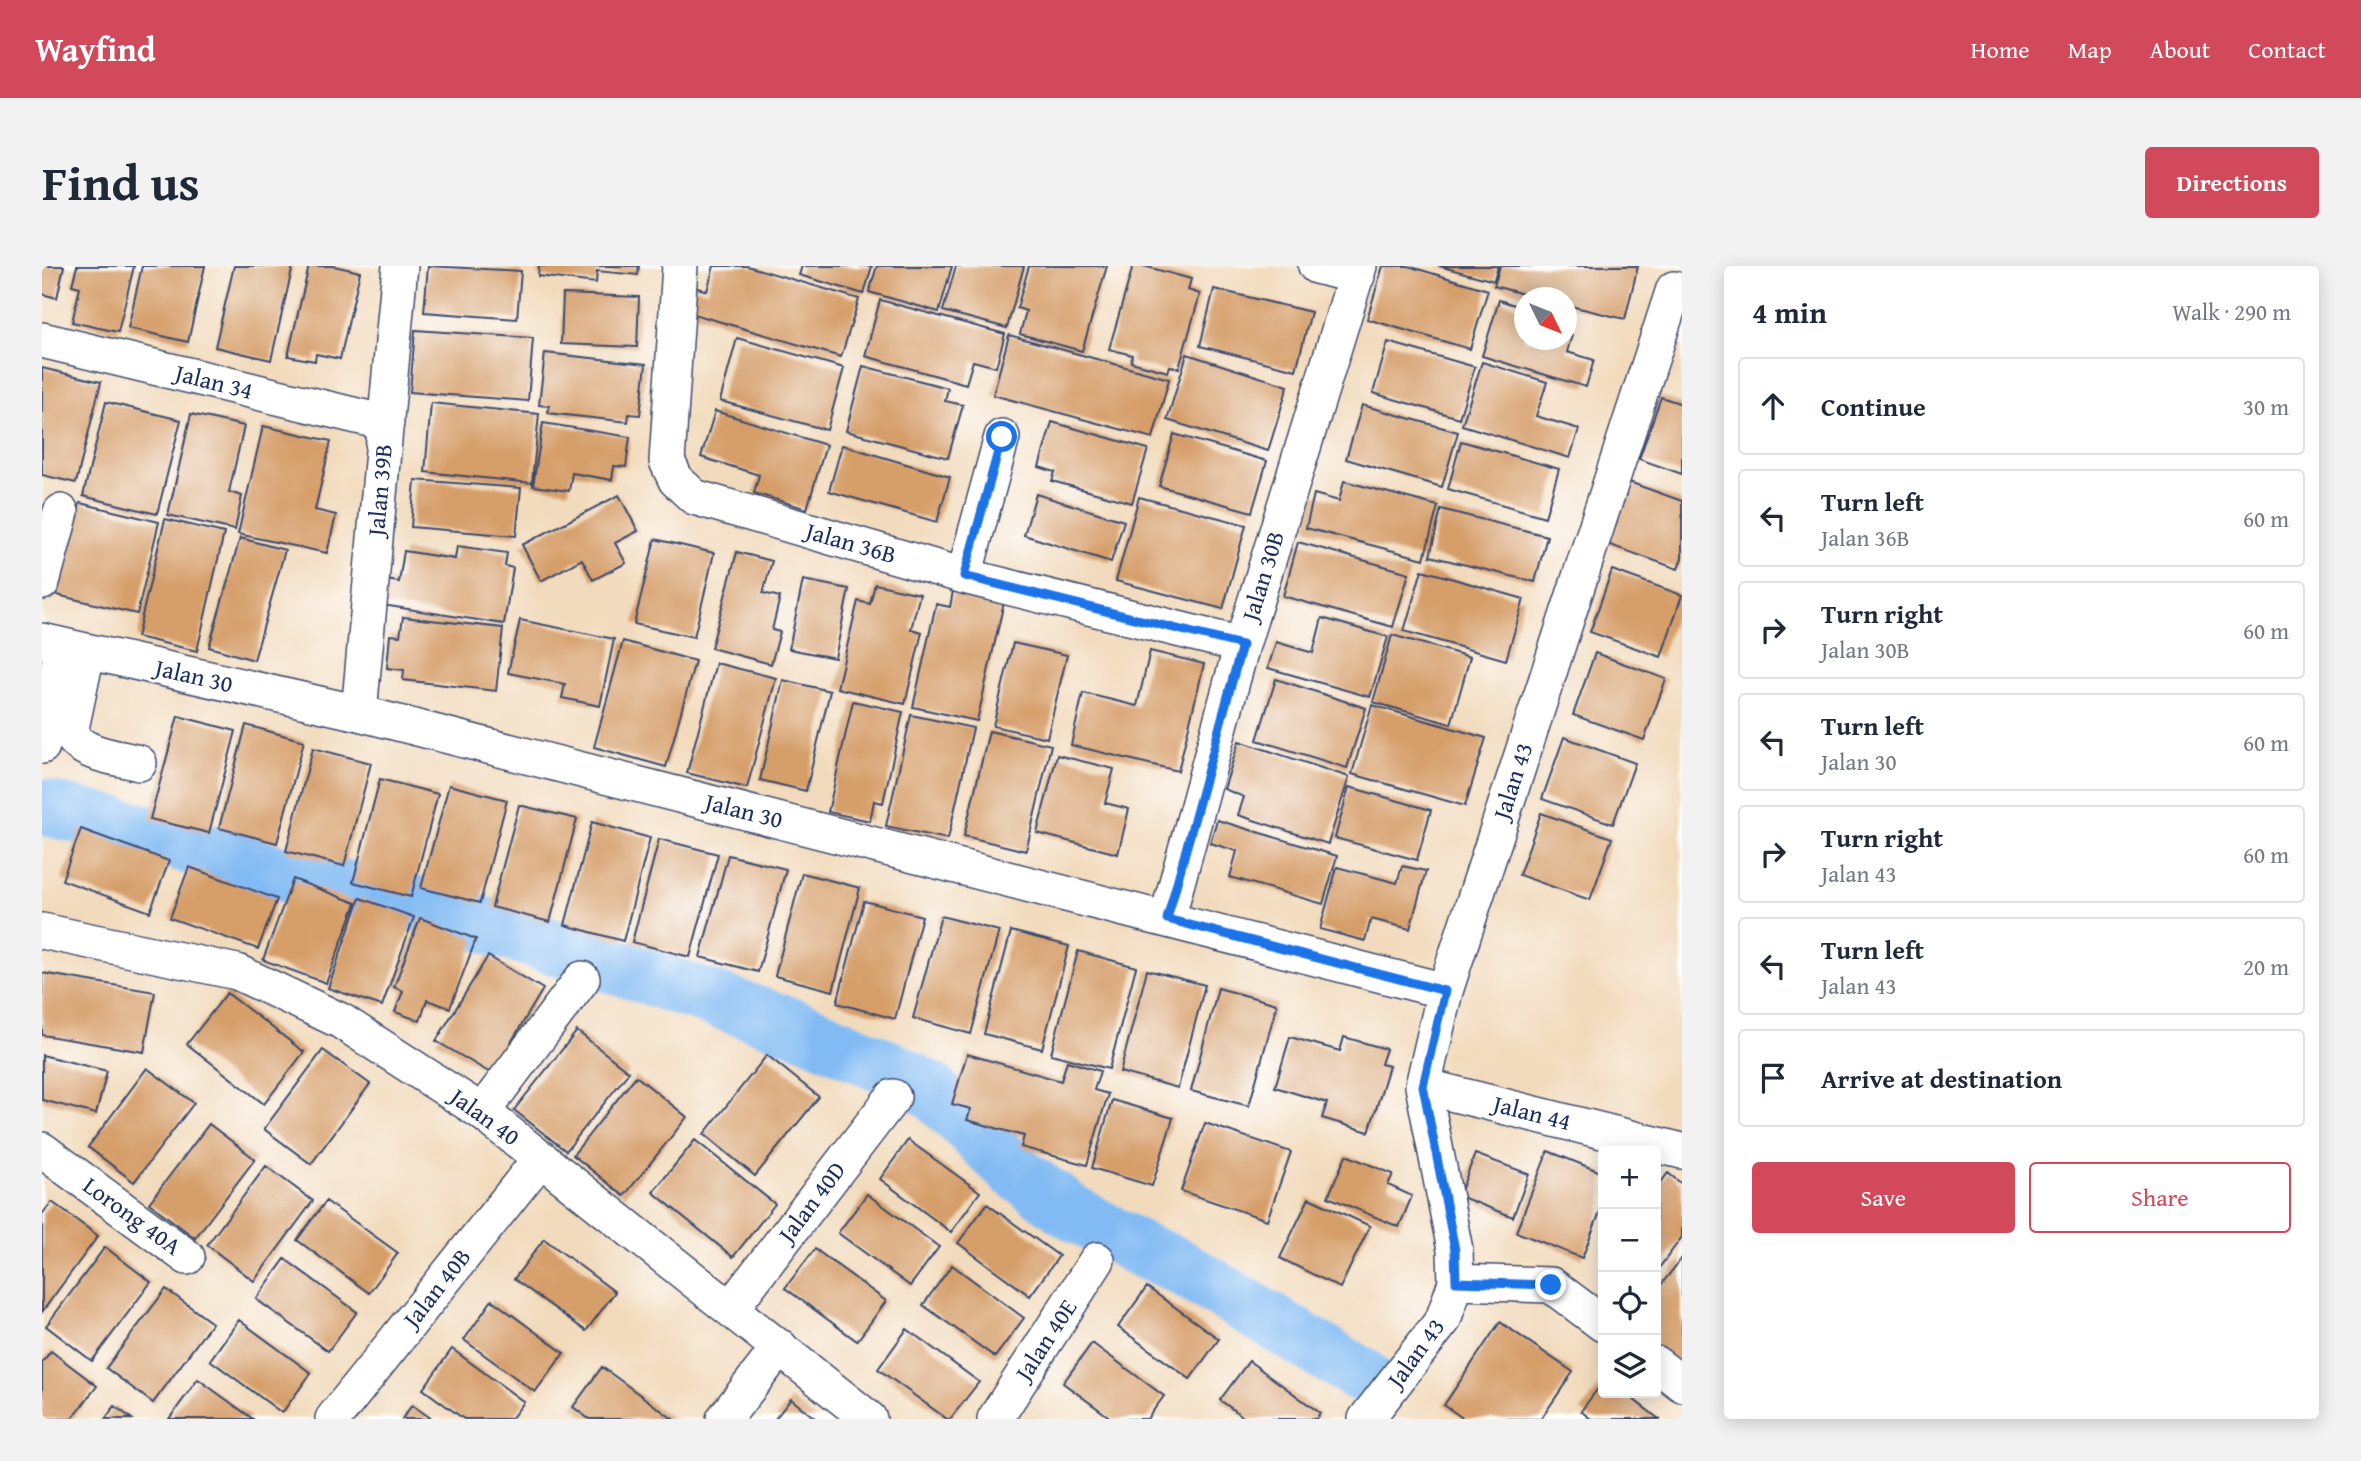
<!DOCTYPE html>
<html lang="en">
<head>
<meta charset="utf-8">
<style>
	:root { --surface:#fff; --page:#f2f2f3; --text:#1f2937; --muted:#747a83; --line:#e0e1e3; --accent:#d1495b }
	body { margin:0; font-family:"Gentium Book Plus",serif; background:var(--page); color:var(--text) }
	.controls { position:absolute; right:21px; bottom:21px; display:grid; overflow:hidden; border-radius:7px; box-shadow:0 4px 18px #0003 }
	.controls button { width:63px; height:63px; display:grid; place-items:center; padding:0; border:0; border-bottom:2px solid var(--line); background:var(--surface); color:var(--text); font:35px sans-serif }
	.compass { position:absolute; left:1472px; top:21px; width:63px; height:63px; border-radius:50%; background:var(--surface); box-shadow:0 4px 18px #0003; rotate:133deg }
	.stop { position:absolute; width:21px; height:21px; margin:-16px; border:5px solid #1a73e8; border-radius:50%; background:#fff }
	.stop.end { background:#1a73e8; border-color:#fff; box-shadow:0 2px 7px #0008 }
	.list { margin:0; padding:0; list-style:none }
	h2 { display:flex; justify-content:space-between; align-items:center; height:91px; margin:0; padding:0 28px; font-size:30px }
	h2 small { font-size:23px; font-weight:400; color:var(--muted) }
	.list li { display:grid; grid-template-columns:46px 1fr auto; gap:21px; align-items:center; box-sizing:border-box; height:98px; margin:0 14px 14px; padding:0 14px; border:2px solid var(--line); border-radius:7px }
	.list b { display:block; font-size:26px; white-space:nowrap }
	.list p { margin:0; font-size:23px; white-space:nowrap; color:var(--muted) }
	.list em { font-size:23px; font-style:normal; color:var(--muted) }
	.actions { display:flex; gap:14px; padding:21px 28px }
	.actions a { flex:1; padding:16px 0; border:2px solid var(--accent); border-radius:7px; text-align:center; font-size:24px; color:var(--accent) }
	.actions .main { background:var(--accent); color:#fff }
	.icon { flex:none; width:38px; height:38px; fill:none; stroke:currentColor; stroke-width:2; stroke-linecap:round; stroke-linejoin:round }
	.map { position:relative; flex:none; width:1640px; height:1153px; overflow:hidden; border-radius:7px }
	header { display:flex; align-items:center; gap:42px; box-sizing:border-box; height:98px; padding:0 35px; background:var(--accent); color:#fff }
	header strong { font-size:33px }
	nav { display:flex; gap:38px; margin-inline-start:auto; font-size:24px }
	.intro { display:flex; align-items:center; justify-content:space-between; box-sizing:border-box; height:168px; padding:0 42px }
	h1 { margin:0; font-size:49px }
	.button { padding:18px 32px; border-radius:7px; background:var(--accent); color:#fff; font-size:24px; font-weight:700 }
	main { display:flex; gap:42px; padding:0 42px }
	aside { flex:1; background:var(--surface); border-radius:7px; box-shadow:0 4px 18px #0003 }
	.map>svg:first-child { display:block }
	.lines { fill:none; stroke-linecap:round; stroke-linejoin:round }
	.river { stroke:#82bbf3; stroke-width:56 }
	.building { fill:#d69f6b }
	.minor-casing { stroke:#3b496c; stroke-width:38 }
	.minor { stroke:#fff; stroke-width:35 }
	.route { stroke:#1a73e8; stroke-width:9 }
	.labels { text-anchor:middle; stroke-width:6; stroke-linejoin:round; paint-order:stroke }
	.street-label { font-size:24px; fill:#1b2f5e; stroke:#fff }
</style>
</head>
<body>
<header>
<strong>Wayfind</strong>
<nav><a>Home</a><a>Map</a><a>About</a><a>Contact</a></nav>
</header>
<div class="intro"><h1>Find us</h1><a class="button">Directions</a></div>
<main>
<div class="map">
<svg width="1640" height="1153" viewBox="0 0 1640 1153">
	<rect width="100%" height="100%" fill="#fff"/>
	<filter id="ink" filterUnits="userSpaceOnUse"><feTurbulence type="fractalNoise" baseFrequency=".0143" numOctaves="2"/><feDisplacementMap in="SourceGraphic" scale="14" xChannelSelector="R" yChannelSelector="G"/><feConvolveMatrix kernelMatrix="1 2 1 2 8 2 1 2 1" color-interpolation-filters="sRGB"/></filter>
	<filter id="wash" filterUnits="userSpaceOnUse"><feTurbulence type="fractalNoise" baseFrequency=".00686" numOctaves="4" result="noise"/><feDisplacementMap in="SourceGraphic" scale="28" xChannelSelector="R" yChannelSelector="G"/><feGaussianBlur stdDeviation="1.57" result="paint"/><feColorMatrix in="noise" values="0 0 0 0 0 0 0 0 0 0 0 0 0 0 0 0 0 1.4 0 .05"/><feComposite in="paint" operator="in"/></filter>
	<g filter="url(#wash)">
		<rect width="100%" height="100%" fill="#f2dbbd"/>
		<g class="lines">
			<!-- river -->
			<path class="river" d="M0,541L88,562L221,603L382,640L573,700L762,764L852,804L890,825L971,904L1028,945L1101,985L1135,999L1323,1111"/>
		</g>
		<g id="blocks">
			<!-- building -->
			<path class="building" d="M0,0H22L15,32L0,28Z
				M35,0H92L76,66L30,56L38,21L30,19Z
				M100,0H163L146,76L86,62Z
				M192,0H251L229,94L173,81Z
				M267,0H292L318,6L298,93L274,88L273,95L246,90Z
				M386,0L479,5L475,53L382,46Z
				M497,0H597L596,9L555,5L554,17L496,10Z
				M672,0H705L817,33L799,91L645,46L652,21L665,25Z
				M760,0H830L822,28L757,9Z
				M835,0H910L897,46L827,26Z
				M914,0H982L965,62L901,45Z
				M987,0H1065L1040,85L978,68L984,45L975,42Z
				M1091,0H1102L1149,13L1146,24L1158,28L1137,102L1128,100L1126,106L1089,96L1090,89L1067,83Z
				M1341,0H1366L1446,24L1428,83L1325,53Z
				M1397,0H1456L1452,15Z
				M1458,0H1596L1583,53L1524,39V32H1496L1452,20Z
				M1172,23L1269,46L1254,104L1158,80Z
				M521,28L597,31L595,81L519,78Z
				M838,34L963,68L954,101L931,95L924,118L823,90Z
				M1457,34L1482,42V74H1524V67L1530,69L1525,86L1552,94L1544,121L1440,90Z
				M373,64L491,72L486,135L368,126Z
				M967,69L1127,113L1111,172L951,129Z
				M695,72L802,102L785,164L678,135Z
				M1346,76L1433,101L1417,152L1331,127Z
				M503,87L604,98L598,149L587,148L586,156L506,147L507,140L497,139Z
				M1145,88L1246,120L1226,185L1125,154Z
				M1440,96L1505,116L1494,150L1537,163L1528,192L1420,159Z
				M821,100L906,122L903,135L921,139L906,192L804,165Z
				M0,102L59,116L34,217L0,209Z
				M1619,131L1640,138V208L1597,193Z
				M64,136L139,154L115,248L41,230Z
				M389,137L497,148L490,217L383,206Z
				M1320,139L1416,166L1400,221L1304,193Z
				M673,145L784,179L765,243L712,227L717,209L659,191Z
				M149,148L202,160L187,226L200,230L193,264L126,249Z
				M1010,156L1106,183L1090,237L1010,215L1013,206L997,201Z
				M501,157L588,171L584,201L572,200L570,214L530,207L527,225L491,220Z
				M221,160L289,175L273,244L294,249L285,287L196,268Z
				M1132,168L1225,195L1210,246L1117,220Z
				M1419,175L1517,203L1503,251L1406,223Z
				M800,179L908,211L895,256L787,225Z
				M373,214L479,222L474,270L369,261Z
				M1302,215L1396,240L1382,293L1264,262L1272,228L1297,235Z
				M1587,216L1640,235V292L1636,303L1565,278Z
				M994,228L1082,255L1069,296L982,269Z
				M577,229L596,265L573,277L584,297L551,314L540,293L499,315L480,279Z
				M1097,231L1204,259L1181,343L1074,315Z
				M38,237L117,256L95,348L15,329Z
				M1399,243L1505,270L1493,316L1388,290Z
				M123,253L182,267L155,385L95,371Z
				M198,272L243,284L212,394L167,381Z
				M613,273L672,287L652,371L592,358Z
				M1256,276L1367,307L1351,361L1241,330Z
				M415,280L465,287L463,300L471,302L462,358L340,339L344,314L357,316L362,285L413,293Z
				M695,286L730,295L721,327L738,331L730,364L738,366L729,398L669,382Z
				M1380,304L1482,333L1464,394L1362,365Z
				M1570,304L1640,329L1619,391L1548,366Z
				M761,314L807,323L793,392L747,383Z
				M833,318L878,328L869,363L880,366L863,438L795,422L816,335L828,338Z
				M911,325L962,336L935,455L871,441L894,338L908,341Z
				M361,351L461,362L454,425L361,414L362,404L345,402L348,369L358,370Z
				M1280,352L1346,371L1328,431L1226,402L1234,376L1271,387Z
				M478,354L572,373L558,440L520,432L523,418L466,407Z
				M1350,369L1428,391L1409,458L1331,436Z
				M581,375L653,395L624,501L552,481Z
				M971,377L1025,389L1005,472L951,460Z
				M1108,385L1162,398L1136,505L1029,479L1041,427L1095,440Z
				M1553,387L1624,413L1602,474L1531,449Z
				M674,397L734,412L705,522L645,507Z
				M1234,413L1324,442L1305,502L1215,474Z
				M741,414L788,425L764,525L718,514Z
				M811,435L861,446L841,537L832,535L828,555L786,546Z
				M1330,439L1444,472L1423,540L1310,508Z
				M869,449L931,462L906,573L844,560Z
				M136,450L194,465L167,567L108,553Z
				M204,459L262,475L235,577L177,562Z
				M947,465L1009,479L984,585L922,570Z
				M1522,471L1593,497L1571,558L1500,533Z
				M1197,475L1307,511L1286,578L1196,549L1202,531L1182,523Z
				M271,482L329,497L302,600L244,585Z
				M1015,489L1072,503L1063,537L1087,543L1076,588L995,567Z
				M338,513L396,528L369,631L311,616Z
				M407,519L465,534L438,637L379,622Z
				M1307,521L1389,544L1375,594L1293,572Z
				M477,539L535,553L508,656L450,641Z
				M1499,547L1570,572L1548,634L1477,609Z
				M1175,554L1295,590L1281,638L1188,611L1195,585L1168,577Z
				M550,556L608,572L581,675L523,659Z
				M39,563L127,595L108,646L20,614Z
				M617,573L676,588L648,691L590,676Z
				M686,589L744,603L716,706L658,691Z
				M1360,600L1384,605L1368,663L1329,653L1323,675L1278,663L1295,601L1355,617Z
				M147,601L235,633L216,683L128,652Z
				M760,607L818,622L791,725L733,710Z
				M251,613L314,637L284,717L221,694Z
				M318,632L372,651L340,740L286,722Z
				M822,635L880,650L853,753L795,737Z
				M899,650L957,665L929,768L871,752Z
				M378,652L434,673L408,742L385,734L378,755L353,746L361,725L352,721Z
				M969,665L1027,680L1000,783L942,768Z
				M1036,685L1094,701L1067,803L1009,788Z
				M446,690L501,723L450,808L394,775Z
				M1105,704L1163,719L1136,822L1078,806Z
				M0,707L113,726L102,786L0,769Z
				M1176,722L1235,738L1207,840L1149,825Z
				M185,727L262,786L222,838L145,778Z
				M535,765L587,806L524,885L472,844Z
				M1248,771L1298,785L1302,771L1344,783L1339,798L1347,800L1327,866L1280,852L1285,837L1233,821Z
				M281,784L328,818L269,898L222,863Z
				M925,788L1019,815L1025,795L1058,805L1052,824L1066,828L1045,899L979,881L982,870L925,854L929,843L910,838Z
				M0,789L65,805L54,848L0,834Z
				M725,789L777,831L713,910L662,868Z
				M105,802L152,837L92,916L46,881Z
				M594,810L645,851L582,930L531,889Z
				M1070,834L1131,852L1110,920L1050,902Z
				M1163,857L1249,886L1225,954L1139,925Z
				M167,858L213,893L153,972L107,937Z
				M653,874L733,938L691,991L611,926Z
				M866,874L938,926L909,966L838,913Z
				M1506,885L1561,907V938L1540,992L1474,966Z
				M1433,888L1487,908L1471,951L1417,930Z
				M1304,889L1351,908L1346,919L1370,930L1357,961L1286,931Z
				M224,900L271,935L212,1015L165,979Z
				M1626,907L1640,918V971L1614,1006V923Z
				M825,928L897,981L868,1020L796,967Z
				M1267,932L1328,960L1298,1022L1238,992Z
				M284,935L356,987L327,1027L255,974Z
				M10,936L56,970L0,1046V948Z
				M945,938L1017,990L988,1030L916,977Z
				M502,973L573,1026L544,1065L472,1013Z
				M63,981L109,1016L50,1095L4,1060Z
				M773,983L844,1035L815,1075L743,1022Z
				M1640,992V1106L1614,1085V1025Z
				M243,993L315,1046L286,1085L214,1033Z
				M910,999L982,1052L953,1091L881,1039Z
				M1105,1021L1177,1073L1148,1113L1076,1061Z
				M124,1023L170,1057L111,1137L64,1102Z
				M450,1034L522,1087L493,1126L422,1074Z
				M197,1054L269,1107L240,1147L168,1094Z
				M1458,1056L1531,1106L1499,1153H1422L1402,1139Z
				M865,1063L937,1116L908,1153H905L836,1103Z
				M1050,1077L1122,1130L1105,1153H1070L1021,1117Z
				M410,1083L482,1136L469,1153H422L381,1123Z
				M9,1085L55,1120L30,1153H0V1096Z
				M1207,1095L1278,1147L1274,1153H1204L1178,1134Z
				M560,1101L631,1153H547L531,1141Z
				M156,1113L211,1153H127Z
				M1561,1116V1127H1583L1617,1153H1549L1539,1145Z
				M749,1133L774,1153H733Z
				M370,1139L390,1153H360Z
				M73,1140L90,1153H63Z"/>
		</g>
	</g>
	<g filter="url(#ink)">
		<use href="#blocks" fill-opacity="0" stroke="#3b496c" stroke-width="2"/>
		<g class="lines">
			<defs>
				<path id="minor" d="M638,0L625,195L634,214L652,231L922,310L1200,379
					M1274,0L1315,10
					M0,74L344,157
					M922,310L960,171
					M0,316L19,246
					M0,375L317,447L1403,725
					M45,387L28,467C39,489 75,491 97,497
					M317,447L358,0
					M0,480L21,380
					M1125,653L1200,379L1317,0
					M0,665L195,706L299,755L440,846L827,1153
					M1381,820L1640,885
					M440,846L540,713
					M0,884L145,991
					M1414,1016L1509,1019L1561,1058
					M689,1042L851,831
					M1614,1098L1640,1118
					M291,1153L499,892
					M682,1153L738,1081
					M953,1153L1055,994
					M1324,1153L1401,1054L1414,1016L1413,984L1381,820L1403,725L1632,23"/>
			</defs>
			<!-- minor casing -->
			<use href="#minor" class="minor-casing"/>
			<!-- minor -->
			<use href="#minor" class="minor"/>
		</g>
	</g>
	<g class="lines" filter="url(#ink)">
		<!-- route -->
		<path class="route" d="M960,171L922,310L1200,379L1125,653L1403,725L1381,820L1413,984L1414,1016L1509,1019"/>
	</g>
	<g class="labels">
		<!-- street labels -->
		<g class="street-label">
			<text transform="translate(172 116) rotate(14)" y="8">Jalan 34</text>
			<text transform="translate(338 224) rotate(-85)" y="8">Jalan 39B</text>
			<text transform="translate(809 277) rotate(16)" y="8">Jalan 36B</text>
			<text transform="translate(1221 310) rotate(-73)" y="8">Jalan 30B</text>
			<text transform="translate(152 410) rotate(13)" y="8">Jalan 30</text>
			<text transform="translate(1471 515) rotate(-72)" y="8">Jalan 43</text>
			<text transform="translate(702 545) rotate(14)" y="8">Jalan 30</text>
			<text transform="translate(1490 847) rotate(14)" y="8">Jalan 44</text>
			<text transform="translate(443 851) rotate(36)" y="8">Jalan 40</text>
			<text transform="translate(770 936) rotate(-53)" y="8">Jalan 40D</text>
			<text transform="translate(90 950) rotate(36)" y="8">Lorong 40A</text>
			<text transform="translate(395 1022) rotate(-52)" y="8">Jalan 40B</text>
			<text transform="translate(1004 1074) rotate(-57)" y="8">Jalan 40E</text>
			<text transform="translate(1374 1087) rotate(-54)" y="8">Jalan 43</text>
		</g>
	</g>
</svg>
<div class="controls">
<button>+</button>
<button>−</button>
<button><svg class="icon" aria-label="locate" viewBox="0 0 24 24"><circle cx="12" cy="12" r="6"/><path d="M12 2v4M12 18v4M2 12h4M18 12h4"/></svg></button>
<button><svg class="icon" aria-label="layers" viewBox="0 0 24 24"><path d="M12 4l9 5-9 5-9-5zM3 14l9 5 9-5"/></svg></button>
</div>
<svg class="compass" viewBox="-18 -18 36 36"><path d="M0-13l5 13h-10z" fill="#e53935"/><path d="M0 13l5-13h-10z" fill="#747a83"/></svg>
<div class="stop" style="left:960px;top:171px"></div>
<div class="stop end" style="left:1509px;top:1019px"></div>
</div>
<aside>
<h2>4 min<small>Walk · 290 m</small></h2>
<ul class="list">
<li><svg class="icon" aria-label="ahead" viewBox="0 0 24 24"><path d="M12 20V5M6 11l6-6 6 6"/></svg><div><b>Continue</b></div><em>30 m</em></li>
<li><svg class="icon" aria-label="left" viewBox="0 0 24 24"><path d="M17 20v-9H6M10 6l-5 5 5 5"/></svg><div><b>Turn left</b><p>Jalan 36B</p></div><em>60 m</em></li>
<li><svg class="icon" aria-label="right" viewBox="0 0 24 24"><path d="M7 20v-9h11M14 6l5 5-5 5"/></svg><div><b>Turn right</b><p>Jalan 30B</p></div><em>60 m</em></li>
<li><svg class="icon" aria-label="left" viewBox="0 0 24 24"><path d="M17 20v-9H6M10 6l-5 5 5 5"/></svg><div><b>Turn left</b><p>Jalan 30</p></div><em>60 m</em></li>
<li><svg class="icon" aria-label="right" viewBox="0 0 24 24"><path d="M7 20v-9h11M14 6l5 5-5 5"/></svg><div><b>Turn right</b><p>Jalan 43</p></div><em>60 m</em></li>
<li><svg class="icon" aria-label="left" viewBox="0 0 24 24"><path d="M17 20v-9H6M10 6l-5 5 5 5"/></svg><div><b>Turn left</b><p>Jalan 43</p></div><em>20 m</em></li>
<li><svg class="icon" aria-label="arrive" viewBox="0 0 24 24"><path d="M6 21V4h12l-3 4 3 4H6"/></svg><div><b>Arrive at destination</b></div></li>
</ul>
<div class="actions"><a class="main">Save</a><a>Share</a></div>
</aside>
</main>
</body>
</html>
